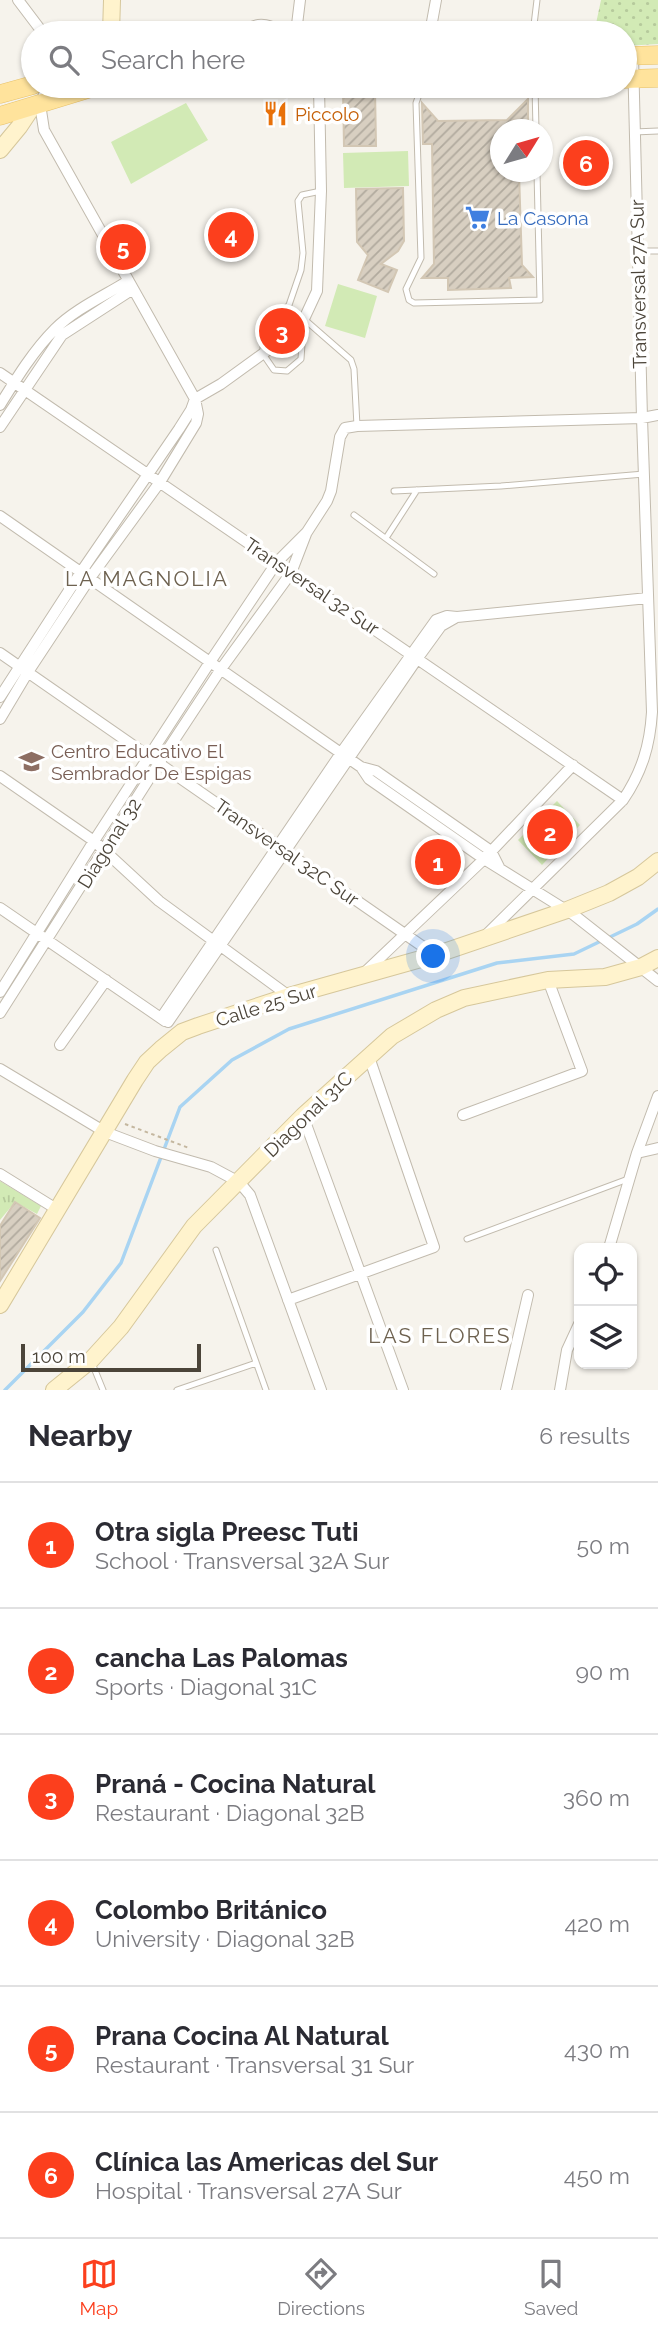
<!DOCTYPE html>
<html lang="en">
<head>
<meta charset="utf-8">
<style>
	:root { --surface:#fff; --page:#f7f7f7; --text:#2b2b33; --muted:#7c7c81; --line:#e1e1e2; --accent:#fc3f1d }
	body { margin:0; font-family:Raleway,sans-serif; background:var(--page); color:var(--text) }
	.controls { position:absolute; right:21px; bottom:21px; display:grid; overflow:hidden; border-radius:14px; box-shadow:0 2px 5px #0004 }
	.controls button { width:63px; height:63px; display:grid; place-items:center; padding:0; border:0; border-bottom:2px solid var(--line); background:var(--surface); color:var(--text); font:35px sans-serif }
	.compass { position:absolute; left:490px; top:119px; width:63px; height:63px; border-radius:50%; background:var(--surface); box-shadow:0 2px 5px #0004; rotate:53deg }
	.scale { position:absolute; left:21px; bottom:18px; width:180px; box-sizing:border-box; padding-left:7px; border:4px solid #4b4439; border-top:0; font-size:19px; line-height:24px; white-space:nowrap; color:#4b4439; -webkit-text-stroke:5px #fff; paint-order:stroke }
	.you { position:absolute; left:434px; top:957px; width:24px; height:24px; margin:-18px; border:5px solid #fff; border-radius:50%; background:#1a73e8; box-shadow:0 0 0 10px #1a73e833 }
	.badge { display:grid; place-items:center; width:46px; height:46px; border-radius:50%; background:var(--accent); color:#fff; font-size:23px; font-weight:700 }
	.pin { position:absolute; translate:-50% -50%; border:4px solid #fff; box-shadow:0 2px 7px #0006 }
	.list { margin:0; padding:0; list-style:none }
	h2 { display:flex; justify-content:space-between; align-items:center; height:91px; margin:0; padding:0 28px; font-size:30px }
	h2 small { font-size:23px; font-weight:400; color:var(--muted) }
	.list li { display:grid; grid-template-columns:46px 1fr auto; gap:21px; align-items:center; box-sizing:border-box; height:126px; padding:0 28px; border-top:2px solid var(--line) }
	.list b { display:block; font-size:26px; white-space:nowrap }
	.list p { margin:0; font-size:23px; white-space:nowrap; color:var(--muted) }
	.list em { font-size:23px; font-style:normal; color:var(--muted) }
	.icon { flex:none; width:38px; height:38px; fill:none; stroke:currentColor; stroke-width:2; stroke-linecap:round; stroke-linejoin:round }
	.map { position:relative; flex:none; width:658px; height:1390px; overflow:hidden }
	.search { position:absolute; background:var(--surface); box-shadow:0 2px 5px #0004; left:21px; right:21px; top:21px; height:77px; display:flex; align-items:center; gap:18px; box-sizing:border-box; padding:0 24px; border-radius:38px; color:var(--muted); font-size:26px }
	.sheet { height:847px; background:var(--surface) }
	nav { display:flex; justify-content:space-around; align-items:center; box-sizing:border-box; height:98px; border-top:2px solid var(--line); background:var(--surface); font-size:19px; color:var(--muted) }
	nav a { display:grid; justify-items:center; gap:4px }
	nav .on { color:var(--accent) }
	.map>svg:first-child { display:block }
	.grass { fill:url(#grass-tufts) }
	.park { fill:url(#park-dots) }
	.pitch { fill:#d2eab5 }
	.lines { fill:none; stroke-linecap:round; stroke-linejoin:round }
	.stream { stroke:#a9d4f2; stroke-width:3.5 }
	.building { fill:url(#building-hatch); stroke:#d3c7b4; stroke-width:2 }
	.lane-casing { stroke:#c2bbae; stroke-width:7 }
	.street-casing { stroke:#c2bbae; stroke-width:12 }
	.secondary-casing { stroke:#d6c79b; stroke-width:18 }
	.primary-casing { stroke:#e6c16a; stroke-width:19 }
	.path { stroke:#c4b79f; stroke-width:2; stroke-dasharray:3.5 3.5; stroke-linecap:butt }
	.lane { stroke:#fff; stroke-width:5 }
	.street { stroke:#fff; stroke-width:10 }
	.secondary { stroke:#fff3cd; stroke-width:16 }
	.primary { stroke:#ffe39c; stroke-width:18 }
	.labels { text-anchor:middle; stroke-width:7; stroke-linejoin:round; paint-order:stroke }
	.food-label { font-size:19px; fill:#c56008; stroke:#fff; text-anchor:start }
	.shop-label { font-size:19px; fill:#366cbe; stroke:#fff; text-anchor:start }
	.street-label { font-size:19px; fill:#4b4439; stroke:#fff }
	.education-label { font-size:19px; fill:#785e54; stroke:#fff; text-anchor:start }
	.neighbourhood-label { font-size:21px; letter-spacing:2px; fill:#6e6250; stroke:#fff }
</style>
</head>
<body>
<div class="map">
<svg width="658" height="1390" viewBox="0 0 658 1390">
	<defs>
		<pattern id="grass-tufts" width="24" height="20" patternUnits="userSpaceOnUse" patternTransform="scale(1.75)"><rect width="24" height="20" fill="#d2eab5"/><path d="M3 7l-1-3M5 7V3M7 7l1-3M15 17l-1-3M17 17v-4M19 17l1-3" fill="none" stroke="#b6ca9c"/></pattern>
		<pattern id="park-dots" width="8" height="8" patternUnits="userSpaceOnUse" patternTransform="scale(1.75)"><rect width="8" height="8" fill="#d2eab5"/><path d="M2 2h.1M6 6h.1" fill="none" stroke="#b6ca9c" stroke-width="1.8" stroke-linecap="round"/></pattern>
		<pattern id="building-hatch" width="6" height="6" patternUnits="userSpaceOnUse" patternTransform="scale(1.75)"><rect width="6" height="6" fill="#d8cfc1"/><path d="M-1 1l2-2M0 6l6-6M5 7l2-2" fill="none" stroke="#b1aa9e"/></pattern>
	</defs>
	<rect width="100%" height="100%" fill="#f6f3ec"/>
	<!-- grass -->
	<path class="grass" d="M0,1181L41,1206L37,1214L15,1202L0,1220Z"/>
	<!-- park -->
	<path class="park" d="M601,0H658V44L625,46V33H594Z"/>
	<!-- pitch -->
	<path class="pitch" d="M186,103L208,140L131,184L111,142Z
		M408,151L409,186L344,188L343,153Z
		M338,284L377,296L365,338L325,326Z
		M557,801L580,825L542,865L518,840Z"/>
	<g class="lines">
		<!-- stream -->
		<path class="stream" d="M608,938L637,924L658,909
			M5,1390L83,1312L121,1263L180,1107L232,1060L289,1029L497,963L574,954L601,941"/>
	</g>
	<!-- building -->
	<path class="building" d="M375,89L376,146H344L343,90Z
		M528,99V130H500V172H519L522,265L533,277L509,278L511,288L448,290V278H422L434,264L432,144H423L422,103L438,121L507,120Z
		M403,188L404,241L398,251L381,264L397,270L388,292L358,280L368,255L357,242L356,189Z
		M15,1202L40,1218L0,1281V1226Z"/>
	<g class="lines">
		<defs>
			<path id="lane" d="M245,28C261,16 275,25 291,33
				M533,33L537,0
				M422,86L416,103L421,258L406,289L409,300L414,303L540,300L537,172
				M535,86L536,130
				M634,132L658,131
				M637,251H658
				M304,319L351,360L354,369L357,426
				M297,327L302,344L301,359L287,371L274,370L263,354V339L268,324L289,305L301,270L303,253L298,201L302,195L321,191
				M394,491L501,486L644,474
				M354,515L434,574
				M386,538L417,490
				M467,1239L628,1179
				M216,1250L266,1390
				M92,1363L103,1390
				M177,1390L256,1363"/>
			<path id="street" d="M18,0L43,33
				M296,33L300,0
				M430,33L436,0
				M0,373L623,800
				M0,405C16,379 33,351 55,329C75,309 104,296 128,281
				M0,427L62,335L133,289
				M0,516L348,758L361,767L376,771L491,851L499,867
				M0,653L435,955
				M0,697L81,572L179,429L191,410L195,399L221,384L286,337L304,319L317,291L321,191L319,86
				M0,719L28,672L90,578L160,482L196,423L198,414L195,399L44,130L40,104L48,86
				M361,767L369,779L484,859L574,915L658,981
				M0,776L94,841L159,901L289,996
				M0,908L165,1021
				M487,934L623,800C642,772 650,745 652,712L642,418L633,56
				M364,973L484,859L573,765
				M0,992L94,841L210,662L277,562L307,532L327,501L331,491L340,437L345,428L357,426L642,418L658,415
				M0,1013L159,763L221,669L291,573L306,534
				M161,1018L341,753L436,620L447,616L457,617L648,598
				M168,1022L417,659L441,626L455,618
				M60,1045L106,980
				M0,1069L105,1132L155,1151L211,1167L239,1182L250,1195L321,1390
				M463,1115L582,1071L548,980
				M303,1116L403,1390
				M637,1153L658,1148
				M0,1174L58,1210
				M609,1248L637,1153L658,1096
				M288,1300L434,1247L369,1057
				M506,1390L528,1295
				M560,1390L567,1350L579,1324"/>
			<path id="secondary" d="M111,33L112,0
				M0,150L19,127L33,106
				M0,1305L135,1080L147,1062L161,1049L182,1032L198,1026L289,996L435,955L567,910L609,893L638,877L658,861
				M54,1390L91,1360L121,1327L194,1226L303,1116L392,1036L436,1010L464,998L548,980L605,977L641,967L658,958"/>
			<path id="primary" d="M625,56L658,55
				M625,79L658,78
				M0,94L33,85
				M0,116L98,86"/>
		</defs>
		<!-- lane casing -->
		<use href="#lane" class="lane-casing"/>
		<!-- street casing -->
		<use href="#street" class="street-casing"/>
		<!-- secondary casing -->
		<use href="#secondary" class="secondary-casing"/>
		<!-- primary casing -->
		<use href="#primary" class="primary-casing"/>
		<!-- path -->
		<path class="path" d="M125,1124L189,1148"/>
		<!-- lane -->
		<use href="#lane" class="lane"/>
		<!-- street -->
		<use href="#street" class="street"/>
		<!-- secondary -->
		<use href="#secondary" class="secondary"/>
		<!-- primary -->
		<use href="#primary" class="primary"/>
	</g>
	<!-- icons -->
	<defs>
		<symbol id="restaurant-bare" viewBox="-9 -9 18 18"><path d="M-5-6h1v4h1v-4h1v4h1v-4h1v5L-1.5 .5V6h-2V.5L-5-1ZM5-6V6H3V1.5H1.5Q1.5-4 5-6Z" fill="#e8710a" stroke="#fff" stroke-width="2.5" paint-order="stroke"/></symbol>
		<symbol id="supermarket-bare" viewBox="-9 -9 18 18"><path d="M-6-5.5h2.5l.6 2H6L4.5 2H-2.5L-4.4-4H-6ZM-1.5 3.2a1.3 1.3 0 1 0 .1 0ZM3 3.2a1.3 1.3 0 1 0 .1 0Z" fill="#3f7fe0" stroke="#fff" stroke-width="2.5" paint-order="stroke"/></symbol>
		<symbol id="school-bare" viewBox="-9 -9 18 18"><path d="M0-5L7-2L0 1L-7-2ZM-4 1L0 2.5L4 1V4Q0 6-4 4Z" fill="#8d6e63" stroke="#fff" stroke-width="2.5" paint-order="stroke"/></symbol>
	</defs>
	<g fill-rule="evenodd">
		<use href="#restaurant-bare" x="258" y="96" width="35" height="35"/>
		<use href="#supermarket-bare" x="460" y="200" width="35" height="35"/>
		<use href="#school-bare" x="14" y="744" width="35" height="35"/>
	</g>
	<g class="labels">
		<!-- food labels -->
		<g class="food-label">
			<text x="295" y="121">Piccolo</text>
		</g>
		<!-- shop labels -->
		<g class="shop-label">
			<text x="497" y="225">La Casona</text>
		</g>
		<!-- street labels -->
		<g class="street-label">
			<text transform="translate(638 284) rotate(-91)" y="7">Transversal 27A Sur</text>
			<text transform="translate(312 586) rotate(34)" y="7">Transversal 32 Sur</text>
			<text transform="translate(109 843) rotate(-58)" y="7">Diagonal 32</text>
			<text transform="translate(287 852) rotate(35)" y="7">Transversal 32C Sur</text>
			<text transform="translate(266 1005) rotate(-17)" y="7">Calle 25 Sur</text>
			<text transform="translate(308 1114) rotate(-44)" y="7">Diagonal 31C</text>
		</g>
		<!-- education labels -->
		<g class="education-label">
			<text x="51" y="758">Centro Educativo El<tspan x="51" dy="22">Sembrador De Espigas</tspan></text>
		</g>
		<!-- neighbourhood labels -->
		<g class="neighbourhood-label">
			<text x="147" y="586">LA MAGNOLIA</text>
			<text x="440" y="1343">LAS FLORES</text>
		</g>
	</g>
</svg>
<div class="controls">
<button><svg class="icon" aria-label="locate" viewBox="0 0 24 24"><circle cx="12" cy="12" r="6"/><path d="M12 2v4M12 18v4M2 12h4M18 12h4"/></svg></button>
<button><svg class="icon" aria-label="layers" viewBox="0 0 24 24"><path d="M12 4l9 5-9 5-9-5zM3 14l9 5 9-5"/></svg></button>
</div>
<svg class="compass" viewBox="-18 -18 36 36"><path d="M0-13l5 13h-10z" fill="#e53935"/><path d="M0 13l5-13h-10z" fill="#7c7c81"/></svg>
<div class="scale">100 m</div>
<div class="you"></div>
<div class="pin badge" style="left:438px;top:862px">1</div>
<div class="pin badge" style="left:550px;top:832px">2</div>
<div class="pin badge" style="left:282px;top:331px">3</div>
<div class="pin badge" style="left:231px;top:235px">4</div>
<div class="pin badge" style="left:123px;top:247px">5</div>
<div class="pin badge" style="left:586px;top:163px">6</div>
<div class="search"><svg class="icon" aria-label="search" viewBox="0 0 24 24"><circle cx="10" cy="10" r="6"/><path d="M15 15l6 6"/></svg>Search here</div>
</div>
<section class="sheet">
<h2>Nearby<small>6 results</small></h2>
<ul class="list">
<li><span class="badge">1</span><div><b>Otra sigla Preesc Tuti</b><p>School · Transversal 32A Sur</p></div><em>50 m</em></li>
<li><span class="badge">2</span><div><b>cancha Las Palomas</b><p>Sports · Diagonal 31C</p></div><em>90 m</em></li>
<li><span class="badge">3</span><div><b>Praná - Cocina Natural</b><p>Restaurant · Diagonal 32B</p></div><em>360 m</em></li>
<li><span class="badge">4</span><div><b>Colombo Británico</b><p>University · Diagonal 32B</p></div><em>420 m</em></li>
<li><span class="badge">5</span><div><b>Prana Cocina Al Natural</b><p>Restaurant · Transversal 31 Sur</p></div><em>430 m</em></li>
<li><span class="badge">6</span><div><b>Clínica las Americas del Sur</b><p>Hospital · Transversal 27A Sur</p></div><em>450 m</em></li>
</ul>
</section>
<nav>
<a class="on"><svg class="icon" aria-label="map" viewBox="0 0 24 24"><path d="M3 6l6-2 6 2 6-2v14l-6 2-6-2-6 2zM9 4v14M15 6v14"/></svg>Map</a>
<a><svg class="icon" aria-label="directions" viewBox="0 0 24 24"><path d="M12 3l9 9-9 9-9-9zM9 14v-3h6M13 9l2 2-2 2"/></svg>Directions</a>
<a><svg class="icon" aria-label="saved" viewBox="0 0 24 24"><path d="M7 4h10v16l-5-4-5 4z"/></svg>Saved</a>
</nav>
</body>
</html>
